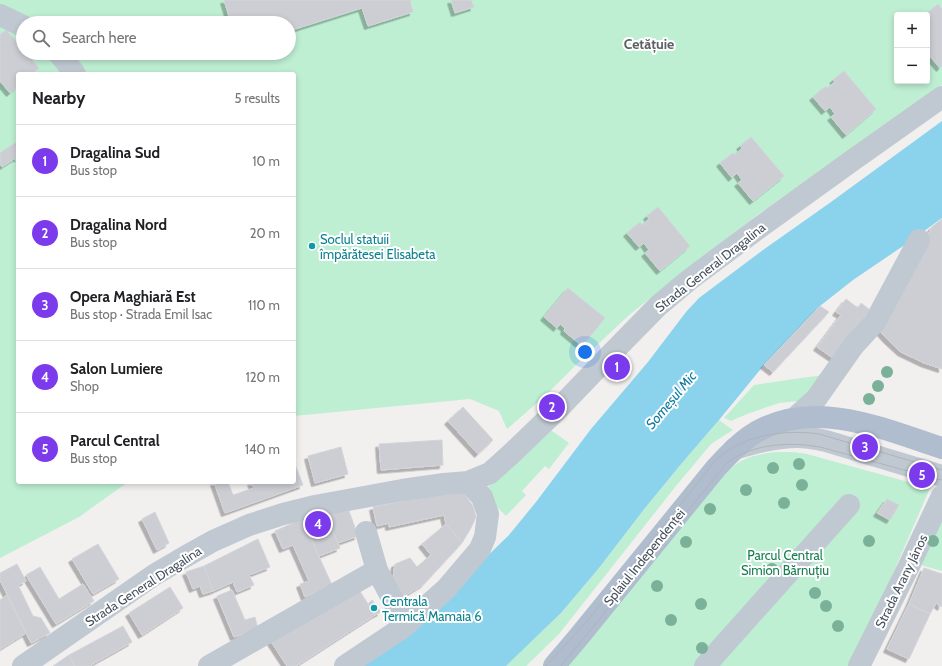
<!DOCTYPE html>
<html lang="en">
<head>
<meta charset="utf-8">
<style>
	:root { --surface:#fff; --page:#f2f2f2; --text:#202124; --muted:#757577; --line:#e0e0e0; --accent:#7c3aed }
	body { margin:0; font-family:Cabin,sans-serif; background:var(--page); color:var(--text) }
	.controls { position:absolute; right:12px; top:12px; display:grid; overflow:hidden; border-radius:4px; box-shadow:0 2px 6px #0003 }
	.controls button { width:36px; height:36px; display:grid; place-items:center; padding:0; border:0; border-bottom:1px solid var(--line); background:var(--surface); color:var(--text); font:20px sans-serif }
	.you { position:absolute; left:585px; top:352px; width:14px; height:14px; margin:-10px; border:3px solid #fff; border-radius:50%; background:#1a73e8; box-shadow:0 0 0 6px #1a73e833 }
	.badge { display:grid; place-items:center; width:26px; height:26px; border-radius:50%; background:var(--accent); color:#fff; font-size:13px; font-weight:700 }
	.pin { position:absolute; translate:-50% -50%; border:2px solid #fff; box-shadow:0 1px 4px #0006 }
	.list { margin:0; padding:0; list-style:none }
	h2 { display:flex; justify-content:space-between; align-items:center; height:52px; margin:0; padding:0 16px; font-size:17px }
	h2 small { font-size:13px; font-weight:400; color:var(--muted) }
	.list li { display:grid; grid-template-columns:26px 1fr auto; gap:12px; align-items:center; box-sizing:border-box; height:72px; padding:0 16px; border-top:1px solid var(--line) }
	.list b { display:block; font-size:15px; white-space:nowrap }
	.list p { margin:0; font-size:13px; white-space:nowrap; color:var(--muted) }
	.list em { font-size:13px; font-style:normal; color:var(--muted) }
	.icon { flex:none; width:22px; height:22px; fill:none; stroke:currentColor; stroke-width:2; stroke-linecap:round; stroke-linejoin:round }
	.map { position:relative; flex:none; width:942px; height:666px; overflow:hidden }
	.search { position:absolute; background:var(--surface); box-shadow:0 2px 6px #0003; left:16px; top:16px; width:280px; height:44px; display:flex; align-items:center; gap:10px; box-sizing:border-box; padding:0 14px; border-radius:22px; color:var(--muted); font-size:15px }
	.panel { position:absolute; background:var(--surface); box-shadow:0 2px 6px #0003; left:16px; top:72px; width:280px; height:412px; border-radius:4px }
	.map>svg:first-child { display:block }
	.green { fill:#beefd3; fill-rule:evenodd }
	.water { fill:#8bd2ec }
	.building { fill:#ccced4; stroke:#d3d5db; filter:url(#shadow) }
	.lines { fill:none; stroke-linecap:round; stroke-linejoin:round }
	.minor { stroke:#c0c9d1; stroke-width:22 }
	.major { stroke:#afbdce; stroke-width:22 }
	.tram { stroke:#b1b4b9; stroke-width:1 }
	.tree { fill:#7ab198 }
	.culture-dot { fill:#0f9aa8; stroke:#fff; stroke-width:1.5 }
	.labels { text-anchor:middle; stroke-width:4; stroke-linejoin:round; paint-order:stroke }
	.culture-label { font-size:13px; fill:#0d838f; stroke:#fff; text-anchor:start }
	.street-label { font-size:13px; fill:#47515d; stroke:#fff }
	.park-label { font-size:13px; fill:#177e50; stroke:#fff }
	.neighbourhood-label { font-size:14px; font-weight:bold; fill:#5c5f64; stroke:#fff }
	.water-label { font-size:14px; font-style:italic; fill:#0d7ba2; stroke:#fff }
</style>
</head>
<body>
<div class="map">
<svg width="942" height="666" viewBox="0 0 942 666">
	<defs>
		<filter id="shadow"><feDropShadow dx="-3.5" dy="3.5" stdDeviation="0" flood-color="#0004"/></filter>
	</defs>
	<rect width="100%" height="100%" fill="#f2efef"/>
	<!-- green -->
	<path class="green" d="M0,0H942V85L756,216L678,276L628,316L580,361L546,395L507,429L499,411L470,399L294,416V74H18V482H128L79,517L0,558ZM897,15H927V81H897ZM23,23H289V53H23Z
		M824,375L809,400L779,403L747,414L731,421L724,418L754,385L794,379Z
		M719,420L733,430L711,444L676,486L559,634L526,666H506L561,613L599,568L645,508L682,463Z
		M548,428L569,443L549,469L545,466L522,491L526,495L506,516L494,504L485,490Z
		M778,452H793L807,454L930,488L853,666H566L723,476C727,472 731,468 735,465C746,456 764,453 778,452Z
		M942,505V571L914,563Z"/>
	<!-- water -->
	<path class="water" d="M942,121V218L909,242L853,280L820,306L764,365L719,420L682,463L645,508L599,568L561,613L506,666H360L470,573L509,535L536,502L591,429L648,362L686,312L699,298L763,250L831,202Z"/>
	<!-- building -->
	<path class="building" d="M224,0H412L410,1L413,12L368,26L362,8L289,31V23H231Z
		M451,0H471L474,7L455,13Z
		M938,4L942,9V66L940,68L927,53V49L929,47L927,45V17L929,16L927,13Z
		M6,30L23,49V53H26L39,68L32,74H18V86L10,93L0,81V35Z
		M844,71L876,109L846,135L831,117L835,114L830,107L825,111L813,97L826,86L827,88L835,82L833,80Z
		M751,137L784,176L753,201L738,183L742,180L737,173L732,178L720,163L733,153L735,155L742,148L740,146Z
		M18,141V159L17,157L2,167L0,164V153Z
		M658,207L690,246L660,271L645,253L649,250L644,243L639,247L627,233L640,222L642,225L649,219L647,216Z
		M942,219V369L924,363L901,352L887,339L877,328L932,227Z
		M568,288L605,318L582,346L564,331L565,328L560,324L557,328L544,317Z
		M846,299L858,308L861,303L870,310L833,358L817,347L841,315L836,312Z
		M820,306L829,312L773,372L764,365Z
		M463,407L493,440L478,454L448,421Z
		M442,440L443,465L381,470L379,444Z
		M341,447L348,474L315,483L308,456Z
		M294,462L303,485L225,513L214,482H228L233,495L254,488L251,482H294Z
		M461,489L473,506L476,517L471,528L462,543L446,524L444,515L389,527V523L377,526L373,507Z
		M887,499L899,505L890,520L877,513Z
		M349,511L358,536L338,543L325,512Z
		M155,512L169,543L157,550L142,519Z
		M325,512L340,548L319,556L302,519Z
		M302,519L332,585L305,597L300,584L309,581L293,545L283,549L275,531Z
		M446,524L462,543L424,584L401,598L392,585L395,564L410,558L417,567L431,555L422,544Z
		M258,539L270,567L249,575L254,585L237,592L233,582L213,591L204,566Z
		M98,544L119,579L93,594L72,559Z
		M17,564L26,581L18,585L33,616L41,618L50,633L31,643L0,580V573Z
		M204,566L213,591L203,594L200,586L193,589L186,572Z
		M40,567L59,599L83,584L94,601L56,624L26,575Z
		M924,568L942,574V605L941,607L936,603L930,614L909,604Z
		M356,585L375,615L296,666H287L270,640Z
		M170,587L183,608L142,635L129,613Z
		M232,590L245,620L255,617L258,629L234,637L217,596Z
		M7,595L26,633L0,649V600Z
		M372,600L381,612L375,615L368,604Z
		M909,604L930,614L909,659L887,649Z
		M123,626L132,642L91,665L92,666H75L69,655Z
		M69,655L74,666H53Z"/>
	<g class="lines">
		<!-- minor -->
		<path class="minor" d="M0,15L23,26
			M58,53L62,57L75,74
			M795,418L816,399L854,345L875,322L919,240
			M734,449C755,443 776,437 797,437C807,437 816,439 826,441L942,476
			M366,532L377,570L397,608L407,624
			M23,666L154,575L188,555L213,541L249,525L283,514L315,506L402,490L444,484L468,482L490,473L510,455L561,406L608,357L658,306L689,280L756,230L853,160L942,97
			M209,666L377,570
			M345,666L402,628L446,589L480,549L485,537L488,514L482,497L468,482
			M705,666L849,505
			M859,666L909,566L942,496"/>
		<!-- major -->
		<path class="major" d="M554,666L577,639L716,468C729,454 745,437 762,429C820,400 886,430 942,448"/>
		<!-- tram -->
		<path class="tram" d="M546,666L587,621L715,461C721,456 726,451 732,448C757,433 792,430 819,434L942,470
			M561,666L727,463C752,443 794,441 824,448L922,475L942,480"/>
	</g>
	<!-- trees -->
	<g class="tree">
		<circle cx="887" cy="372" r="6"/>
		<circle cx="878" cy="386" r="6"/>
		<circle cx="869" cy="399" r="6"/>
		<circle cx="799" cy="464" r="6"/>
		<circle cx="773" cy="468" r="6"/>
		<circle cx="802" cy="485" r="6"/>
		<circle cx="746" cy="490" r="6"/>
		<circle cx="784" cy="503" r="6"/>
		<circle cx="710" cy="509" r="6"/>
		<circle cx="869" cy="541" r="6"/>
		<circle cx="933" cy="541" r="6"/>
		<circle cx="686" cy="542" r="6"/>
		<circle cx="772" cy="569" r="6"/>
		<circle cx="657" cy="586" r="6"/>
		<circle cx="815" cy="593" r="6"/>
		<circle cx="701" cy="604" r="6"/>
		<circle cx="826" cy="606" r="6"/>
		<circle cx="671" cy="620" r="6"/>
		<circle cx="838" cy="626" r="6"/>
		<circle cx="702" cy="648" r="6"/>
	</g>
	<!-- markers -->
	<g class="culture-dot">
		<circle cx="312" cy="246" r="4"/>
		<circle cx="374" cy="608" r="4"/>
	</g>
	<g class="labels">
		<!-- culture labels -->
		<g class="culture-label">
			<text x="320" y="244">Soclul statuii<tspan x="320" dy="15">împărătesei Elisabeta</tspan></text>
			<text x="382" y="606">Centrala<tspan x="382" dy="15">Termică Mamaia 6</tspan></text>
		</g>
		<!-- street labels -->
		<g class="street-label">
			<text transform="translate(710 267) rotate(-38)" y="5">Strada General Dragalina</text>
			<text transform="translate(644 557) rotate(-51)" y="5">Splaiul Independenței</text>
			<text transform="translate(901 581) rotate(-64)" y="5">Strada Arany János</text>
			<text transform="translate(143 586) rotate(-33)" y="5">Strada General Dragalina</text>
		</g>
		<!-- park labels -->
		<g class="park-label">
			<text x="785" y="560">Parcul Central<tspan x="785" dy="15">Simion Bărnuțiu</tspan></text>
		</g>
		<!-- neighbourhood labels -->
		<g class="neighbourhood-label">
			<text x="649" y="49">Cetățuie</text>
		</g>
		<!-- water labels -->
		<g class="water-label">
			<text transform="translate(671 400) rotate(-50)" y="5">Someșul Mic</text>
		</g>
	</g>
</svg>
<div class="controls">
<button>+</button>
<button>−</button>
</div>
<div class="you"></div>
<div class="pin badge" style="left:617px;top:367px">1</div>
<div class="pin badge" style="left:552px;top:407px">2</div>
<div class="pin badge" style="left:865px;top:447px">3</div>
<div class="pin badge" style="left:318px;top:524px">4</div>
<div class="pin badge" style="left:922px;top:475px">5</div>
<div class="search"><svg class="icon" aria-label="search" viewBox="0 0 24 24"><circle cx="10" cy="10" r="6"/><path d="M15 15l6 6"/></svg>Search here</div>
<section class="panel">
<h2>Nearby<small>5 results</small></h2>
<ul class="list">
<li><span class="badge">1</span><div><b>Dragalina Sud</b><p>Bus stop</p></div><em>10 m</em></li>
<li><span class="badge">2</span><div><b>Dragalina Nord</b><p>Bus stop</p></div><em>20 m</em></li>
<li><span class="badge">3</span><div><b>Opera Maghiară Est</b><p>Bus stop · Strada Emil Isac</p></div><em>110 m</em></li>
<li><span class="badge">4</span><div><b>Salon Lumiere</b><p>Shop</p></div><em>120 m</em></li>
<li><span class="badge">5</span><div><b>Parcul Central</b><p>Bus stop</p></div><em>140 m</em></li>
</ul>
</section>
</div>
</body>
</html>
